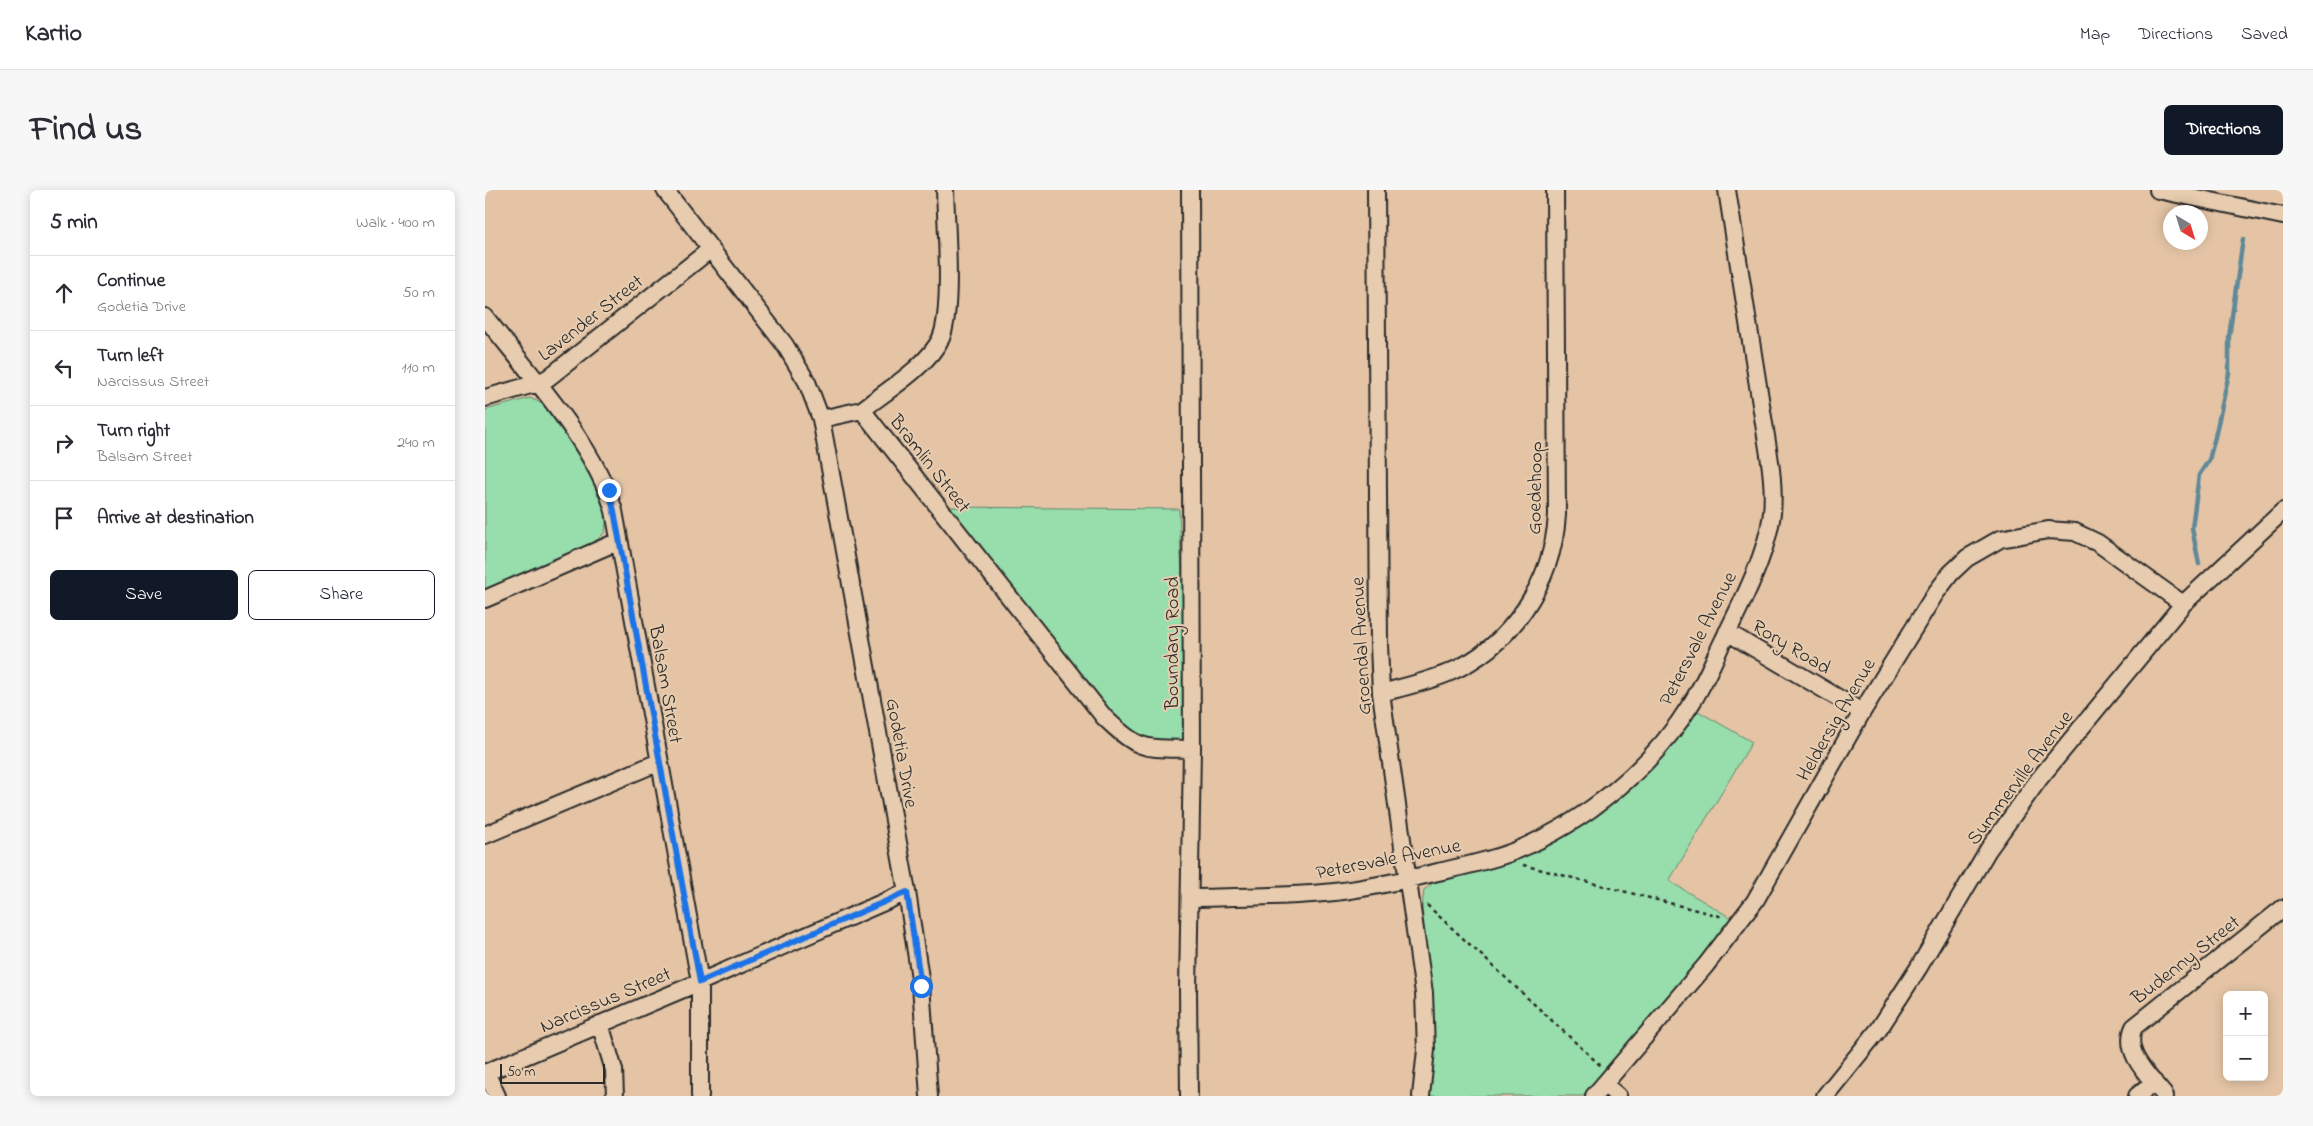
<!DOCTYPE html>
<html lang="en">
<head>
<meta charset="utf-8">
<style>
	:root { --surface:#fff; --page:#f7f7f7; --text:#2b2b33; --muted:#7c7c81; --line:#e1e1e2; --accent:#111827 }
	body { margin:0; font-family:"Indie Flower",sans-serif; background:var(--page); color:var(--text) }
	.controls { position:absolute; right:15px; bottom:15px; display:grid; overflow:hidden; border-radius:8px; box-shadow:0 2px 12px #0003 }
	.controls button { width:45px; height:45px; display:grid; place-items:center; padding:0; border:0; border-bottom:1px solid var(--line); background:var(--surface); color:var(--text); font:25px sans-serif }
	.compass { position:absolute; left:1678px; top:15px; width:45px; height:45px; border-radius:50%; background:var(--surface); box-shadow:0 2px 12px #0003; rotate:142deg }
	.scale { position:absolute; left:15px; bottom:12px; width:105px; box-sizing:border-box; padding-left:5px; border:2px solid #2b2b2b; border-top:0; font-size:14px; line-height:18px; white-space:nowrap; color:#2b2b2b; -webkit-text-stroke:4px #e7ccaf; paint-order:stroke }
	.stop { position:absolute; width:15px; height:15px; margin:-11px; border:4px solid #1a73e8; border-radius:50%; background:#fff }
	.stop.end { background:#1a73e8; border-color:#fff; box-shadow:0 1px 5px #0008 }
	.list { margin:0; padding:0; list-style:none }
	h2 { display:flex; justify-content:space-between; align-items:center; height:65px; margin:0; padding:0 20px; font-size:21px }
	h2 small { font-size:16px; font-weight:400; color:var(--muted) }
	.list li { display:grid; grid-template-columns:32px 1fr auto; gap:15px; align-items:center; box-sizing:border-box; height:75px; padding:0 20px; border-top:1px solid var(--line) }
	.list b { display:block; font-size:19px; white-space:nowrap }
	.list p { margin:0; font-size:16px; white-space:nowrap; color:var(--muted) }
	.list em { font-size:16px; font-style:normal; color:var(--muted) }
	.actions { display:flex; gap:10px; padding:15px 20px }
	.actions a { flex:1; padding:11px 0; border:1px solid var(--accent); border-radius:8px; text-align:center; font-size:18px; color:var(--accent) }
	.actions .main { background:var(--accent); color:#fff }
	.icon { flex:none; width:28px; height:28px; fill:none; stroke:currentColor; stroke-width:2; stroke-linecap:round; stroke-linejoin:round }
	.map { position:relative; flex:none; width:1798px; height:906px; overflow:hidden; border-radius:8px }
	header { display:flex; align-items:center; gap:30px; box-sizing:border-box; height:70px; padding:0 25px; background:var(--surface); border-bottom:1px solid var(--line) }
	header strong { font-size:24px }
	nav { display:flex; gap:28px; margin-inline-start:auto; font-size:18px }
	.intro { display:flex; align-items:center; justify-content:space-between; box-sizing:border-box; height:120px; padding:0 30px }
	h1 { margin:0; font-size:35px }
	.button { padding:12px 22px; border-radius:8px; background:var(--accent); color:#fff; font-size:18px; font-weight:700 }
	main { display:flex; gap:30px; padding:0 30px }
	aside { flex:1; background:var(--surface); border-radius:8px; box-shadow:0 2px 12px #0003 }
	.map>svg:first-child { display:block }
	.green { fill:#97deac; stroke:#61846c }
	.lines { fill:none; stroke-linecap:round; stroke-linejoin:round }
	.stream { stroke:#5e8898; stroke-width:4.5 }
	.minor-casing { stroke:#2b2b2b; stroke-width:20 }
	.path { stroke:#2b2b2b; stroke-width:2.5; stroke-dasharray:4 4; stroke-linecap:butt }
	.minor { stroke:#e7ccaf; stroke-width:16 }
	.route { stroke:#1a73e8; stroke-width:6 }
	.labels { text-anchor:middle; stroke-width:4; stroke-linejoin:round; paint-order:stroke }
	.street-label { font-size:20px; fill:#2b2b2b; stroke:#e7ccaf }
</style>
</head>
<body>
<header>
<strong>Kartio</strong>
<nav><a>Map</a><a>Directions</a><a>Saved</a></nav>
</header>
<div class="intro"><h1>Find us</h1><a class="button">Directions</a></div>
<main>
<aside>
<h2>5 min<small>Walk · 400 m</small></h2>
<ul class="list">
<li><svg class="icon" aria-label="ahead" viewBox="0 0 24 24"><path d="M12 20V5M6 11l6-6 6 6"/></svg><div><b>Continue</b><p>Godetia Drive</p></div><em>50 m</em></li>
<li><svg class="icon" aria-label="left" viewBox="0 0 24 24"><path d="M17 20v-9H6M10 6l-5 5 5 5"/></svg><div><b>Turn left</b><p>Narcissus Street</p></div><em>110 m</em></li>
<li><svg class="icon" aria-label="right" viewBox="0 0 24 24"><path d="M7 20v-9h11M14 6l5 5-5 5"/></svg><div><b>Turn right</b><p>Balsam Street</p></div><em>240 m</em></li>
<li><svg class="icon" aria-label="arrive" viewBox="0 0 24 24"><path d="M6 21V4h12l-3 4 3 4H6"/></svg><div><b>Arrive at destination</b></div></li>
</ul>
<div class="actions"><a class="main">Save</a><a>Share</a></div>
</aside>
<div class="map">
<svg width="1798" height="906" viewBox="0 0 1798 906">
	<rect width="100%" height="100%" fill="#e4c4a5"/>
	<filter id="ink" filterUnits="userSpaceOnUse"><feTurbulence type="fractalNoise" baseFrequency=".02" numOctaves="2"/><feDisplacementMap in="SourceGraphic" scale="10" xChannelSelector="R" yChannelSelector="G"/><feConvolveMatrix kernelMatrix="1 2 1 2 8 2 1 2 1" color-interpolation-filters="sRGB"/></filter>
	<g filter="url(#ink)">
		<!-- green -->
		<path class="green" d="M45,208L58,214L103,271L122,325L120,342L109,353L0,399V220Z
			M458,317L694,319L704,551L649,550Z
			M1211,520L1267,552L1184,691L1248,729L1213,775L1098,906H944V784L937,718L939,700L948,693L1003,678L1084,642Z"/>
		<g class="lines">
			<!-- stream -->
			<path class="stream" d="M1714,374L1707,338L1714,285L1724,270L1730,247L1744,183V147L1758,49"/>
			<defs>
				<path id="minor" d="M180,0L300,155L322,192L336,229L422,702L436,795L444,906
					M891,0L894,454L896,503L939,803L941,860L936,906
					M1673,0L1798,26
					M0,127C43,182 110,254 129,321L215,792V906
					M0,208L53,193L63,188L226,59
					M377,220C401,201 443,176 456,148C468,120 461,34 460,0
					M336,229L377,220L619,527C655,562 659,558 707,559
					M0,409L134,351
					M1242,442L1377,522
					M896,503C919,497 941,492 963,483C1026,457 1068,392 1072,325L1070,0
					M0,645L174,572
					M706,708C750,707 795,707 839,703C877,700 916,691 953,682C979,676 1005,671 1030,661C1100,632 1166,579 1206,514C1219,494 1228,472 1238,451C1257,413 1282,364 1287,323C1289,303 1287,284 1284,265L1242,0
					M115,834L129,880L130,906
					M1,882L12,906
					M0,883L215,792L422,702
					M1119,894L1133,906
					M704,906L703,800L707,559L705,0
					M1109,906L1221,775L1270,711L1377,522L1450,404L1466,383L1482,368L1515,349L1563,340L1590,342L1613,353L1698,414
					M1340,906L1394,839L1434,777L1503,660L1554,589L1698,414L1798,321
					M1652,906L1669,892
					M1680,906C1665,887 1637,863 1649,837L1798,718"/>
			</defs>
			<!-- minor casing -->
			<use href="#minor" class="minor-casing"/>
			<!-- path -->
			<path class="path" d="M1038,675L1238,727
				M942,715L1116,876"/>
			<!-- minor -->
			<use href="#minor" class="minor"/>
		</g>
	</g>
	<g class="lines" filter="url(#ink)">
		<!-- route -->
		<path class="route" d="M124,300L129,321L215,792L422,702L436,796"/>
	</g>
	<g class="labels">
		<!-- street labels -->
		<g class="street-label">
			<text transform="translate(105 127) rotate(-38)" y="7">Lavender Street</text>
			<text transform="translate(446 273) rotate(52)" y="7">Bramlin Street</text>
			<text transform="translate(1049 298) rotate(-89)" y="7">Goedehoop</text>
			<text transform="translate(1212 448) rotate(-63)" y="7">Petersvale Avenue</text>
			<text transform="translate(686 453) rotate(-90)" y="7">Boundary Road</text>
			<text transform="translate(875 456) rotate(-93)" y="7">Groendal Avenue</text>
			<text transform="translate(1307 456) rotate(31)" y="7">Rory Road</text>
			<text transform="translate(182 494) rotate(80)" y="7">Balsam Street</text>
			<text transform="translate(1350 529) rotate(-60)" y="7">Heldersig Avenue</text>
			<text transform="translate(418 563) rotate(80)" y="7">Godetia Drive</text>
			<text transform="translate(1534 587) rotate(-53)" y="7">Summerville Avenue</text>
			<text transform="translate(903 668) rotate(-11)" y="7">Petersvale Avenue</text>
			<text transform="translate(1700 769) rotate(-38)" y="7">Budenny Street</text>
			<text transform="translate(120 809) rotate(-23)" y="7">Narcissus Street</text>
		</g>
	</g>
</svg>
<div class="controls">
<button>+</button>
<button>−</button>
</div>
<svg class="compass" viewBox="-18 -18 36 36"><path d="M0-13l5 13h-10z" fill="#e53935"/><path d="M0 13l5-13h-10z" fill="#7c7c81"/></svg>
<div class="scale">50 m</div>
<div class="stop" style="left:436px;top:796px"></div>
<div class="stop end" style="left:124px;top:300px"></div>
</div>
</main>
</body>
</html>
